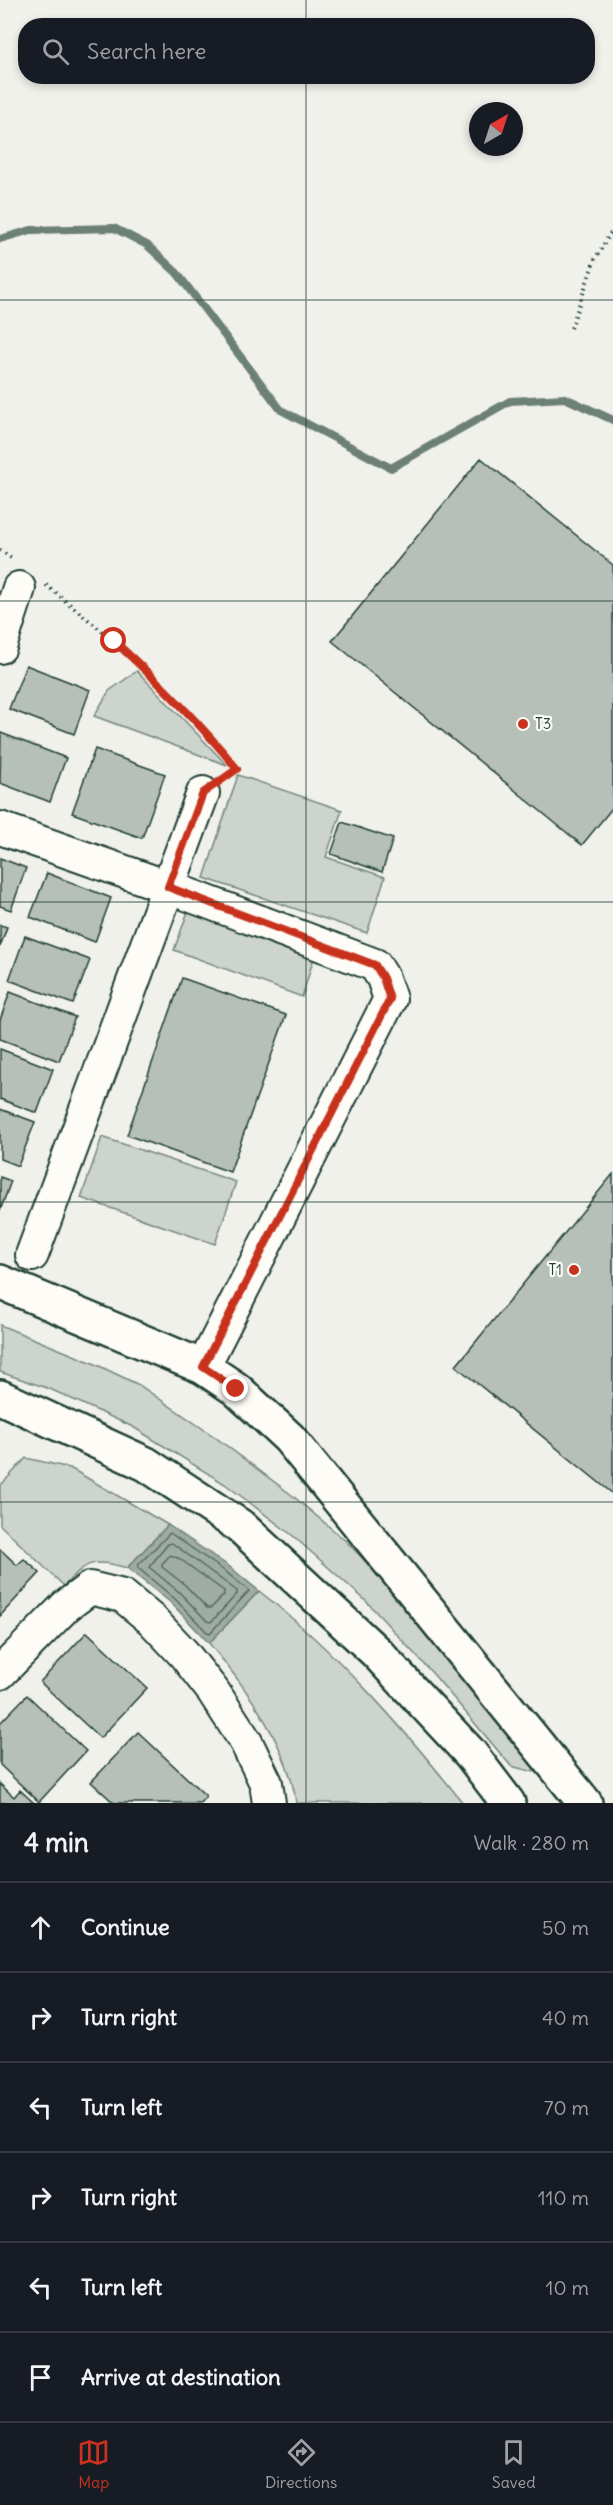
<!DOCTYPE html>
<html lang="en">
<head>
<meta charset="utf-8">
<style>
	:root { --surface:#171b24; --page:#20242c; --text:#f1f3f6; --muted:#9ea1a6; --line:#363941; --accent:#c8321e }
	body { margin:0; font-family:Delius,sans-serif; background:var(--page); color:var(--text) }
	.compass { position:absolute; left:469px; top:102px; width:54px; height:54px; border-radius:50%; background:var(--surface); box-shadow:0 3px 9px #0003; rotate:39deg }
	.stop { position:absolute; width:18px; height:18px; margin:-14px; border:4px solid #c8321e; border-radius:50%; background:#fff }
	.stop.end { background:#c8321e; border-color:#fff; box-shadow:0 2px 6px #0008 }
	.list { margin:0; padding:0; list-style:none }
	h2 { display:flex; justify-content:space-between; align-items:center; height:78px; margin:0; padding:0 24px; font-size:26px }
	h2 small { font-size:20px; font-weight:400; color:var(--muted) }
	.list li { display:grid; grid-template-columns:39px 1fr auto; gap:18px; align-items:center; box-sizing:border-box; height:90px; padding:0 24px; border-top:2px solid var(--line) }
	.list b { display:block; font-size:22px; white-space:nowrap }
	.list em { font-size:20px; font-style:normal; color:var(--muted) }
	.icon { flex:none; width:33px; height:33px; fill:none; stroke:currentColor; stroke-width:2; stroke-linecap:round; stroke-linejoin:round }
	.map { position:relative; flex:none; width:613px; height:1803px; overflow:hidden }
	.search { position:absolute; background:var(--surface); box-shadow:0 3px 9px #0003; left:18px; right:18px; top:18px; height:66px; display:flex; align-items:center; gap:15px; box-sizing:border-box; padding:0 21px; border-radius:24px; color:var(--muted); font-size:22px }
	.sheet { height:618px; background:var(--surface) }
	nav { display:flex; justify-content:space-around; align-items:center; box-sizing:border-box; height:84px; border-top:2px solid var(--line); background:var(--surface); font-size:16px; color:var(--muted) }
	nav a { display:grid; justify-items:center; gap:3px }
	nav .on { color:var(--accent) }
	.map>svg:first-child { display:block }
	.green { fill:#cdd3cd; stroke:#768880; stroke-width:1.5 }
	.water { fill:#9faca4; stroke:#6c8077; stroke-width:1.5 }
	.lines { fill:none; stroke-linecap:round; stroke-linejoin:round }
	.shore { stroke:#526961; stroke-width:1.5 }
	.stream { stroke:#6c8077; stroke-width:8 }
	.building { fill:#b6bfb8; stroke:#1f3d34; stroke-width:1.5 }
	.minor-casing { stroke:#1f3d34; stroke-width:36 }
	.major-casing { stroke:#1f3d34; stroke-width:38 }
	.path { stroke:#1f3d34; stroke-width:4; stroke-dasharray:1.5 4.5; stroke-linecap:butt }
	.minor { stroke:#fdfcf7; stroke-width:32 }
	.major { stroke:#fdfcf7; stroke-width:33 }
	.route { stroke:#c8321e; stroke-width:8 }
	.grid { fill:none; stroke:#1f3d34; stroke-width:1.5; stroke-opacity:0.55 }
	.poi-dot { fill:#c8321e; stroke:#fdfcf7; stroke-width:2 }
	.labels { text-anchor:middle; stroke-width:4.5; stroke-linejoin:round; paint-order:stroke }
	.poi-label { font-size:15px; fill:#1f3d34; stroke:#fdfcf7; text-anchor:start }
</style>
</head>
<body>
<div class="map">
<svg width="613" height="1803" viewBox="0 0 613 1803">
	<rect width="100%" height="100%" fill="#f0f1eb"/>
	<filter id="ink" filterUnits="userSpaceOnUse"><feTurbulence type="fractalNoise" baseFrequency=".0167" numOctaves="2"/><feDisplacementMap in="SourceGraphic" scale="12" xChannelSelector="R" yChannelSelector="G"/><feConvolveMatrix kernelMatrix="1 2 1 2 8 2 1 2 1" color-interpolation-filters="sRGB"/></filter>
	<g filter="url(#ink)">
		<!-- green -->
		<path class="green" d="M137,671L227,765L94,716L109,691Z
			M238,775L342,810L326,857L385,877L367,933L204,878Z
			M190,906L316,951L302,997L174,950Z
			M102,1137L236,1182L215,1244L81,1198Z
			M0,1325L93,1363L139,1385L215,1437L293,1496L346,1541L416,1615L548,1768L534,1772L511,1766L434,1675L365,1600L292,1535L225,1484L133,1427L50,1389L0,1372Z
			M26,1458L70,1468L168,1525L127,1568C93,1559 88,1560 64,1586L0,1525V1486Z
			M259,1591C336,1651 402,1726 463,1803H296C289,1746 245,1686 209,1643Z"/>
		<!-- water -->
		<path class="water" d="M168,1525L230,1567L259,1591L209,1643L170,1602L127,1568Z"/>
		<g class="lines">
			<!-- shore -->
			<path class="shore" d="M170,1533L226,1572L249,1591L210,1633L207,1632L174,1598L138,1568V1565Z
				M172,1543L237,1591V1594L211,1622L207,1621L179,1592L149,1567L168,1544Z
				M170,1555L180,1559L224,1591V1595L211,1608H207L185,1585L162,1567V1564Z"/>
			<!-- stream -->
			<path class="stream" d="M0,239L31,230L114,228L147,245L177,273L281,410L391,468L510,401L565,398L613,420"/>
		</g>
		<!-- building -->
		<path class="building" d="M481,458L613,565V807L582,845L332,641Z
			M26,665L90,690L74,734L9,709Z
			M1,733L66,758L50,802L0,783Z
			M95,749L165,774L142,838L72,813Z
			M342,822L393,839L382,872L331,854Z
			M0,858L26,868L11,910L0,906Z
			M47,873L111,898L95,942L30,917Z
			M0,925L7,927L0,947Z
			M25,936L90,960L73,1004L9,980Z
			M182,978L286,1015L230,1172L127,1135Z
			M10,992L75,1017L59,1061L0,1039V1020Z
			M0,1049L53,1069L37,1113L0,1099Z
			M0,1109L35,1122L18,1166L0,1159Z
			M613,1174V1494L456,1366Z
			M0,1177L11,1181L0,1211Z
			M0,1549L17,1565L24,1559L40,1573L0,1616Z
			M87,1632L147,1688L100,1738L40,1682Z
			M27,1695L86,1751L39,1802L0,1765V1723Z
			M138,1732L206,1796L200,1803H114L91,1782Z
			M0,1784L14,1797L20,1790L34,1803H0Z"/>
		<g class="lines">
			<defs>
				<path id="minor" d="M0,647L19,588
					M0,828L168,887L375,965L383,978L390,999L203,1367
					M32,1255L203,793
					M0,1673L66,1606L90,1588L123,1596L152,1620L184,1654L213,1691L246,1742L266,1783L269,1803"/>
				<path id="major" d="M0,1282L203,1367L236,1389L289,1438L585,1803
					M0,1397L146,1464L240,1526L376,1652L470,1753L508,1803"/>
			</defs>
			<!-- minor casing -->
			<use href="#minor" class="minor-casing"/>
			<!-- major casing -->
			<use href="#major" class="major-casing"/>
			<!-- path -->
			<path class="path" d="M571,328L595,259L613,229
				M0,550L14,560
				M46,585C116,641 181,700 237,769L226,777"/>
			<!-- minor -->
			<use href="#minor" class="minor"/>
			<!-- major -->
			<use href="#major" class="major"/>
		</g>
	</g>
	<g class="lines" filter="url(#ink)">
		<!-- route -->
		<path class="route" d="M114,641C158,681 200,723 237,769L203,793L168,887L375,965L383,978L390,999L203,1367L236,1389"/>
	</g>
	<!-- grid -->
	<path class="grid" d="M306,0V26M306,76V1803M0,300H613M0,601H613M0,902H613M0,1202H613M0,1502H613"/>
	<!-- markers -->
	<g class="poi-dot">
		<circle cx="523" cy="724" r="6"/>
		<circle cx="574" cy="1270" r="6"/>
	</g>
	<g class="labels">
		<!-- poi labels -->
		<g class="poi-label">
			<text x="535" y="729">T3</text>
			<text x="562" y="1275" text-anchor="end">T1</text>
		</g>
	</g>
</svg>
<svg class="compass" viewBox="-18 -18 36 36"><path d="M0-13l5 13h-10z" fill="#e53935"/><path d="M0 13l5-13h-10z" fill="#9ea1a6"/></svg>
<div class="stop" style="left:114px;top:641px"></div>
<div class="stop end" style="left:236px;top:1389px"></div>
<div class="search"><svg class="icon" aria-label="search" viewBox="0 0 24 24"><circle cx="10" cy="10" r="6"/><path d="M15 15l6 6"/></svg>Search here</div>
</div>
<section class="sheet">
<h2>4 min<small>Walk · 280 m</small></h2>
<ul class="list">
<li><svg class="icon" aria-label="ahead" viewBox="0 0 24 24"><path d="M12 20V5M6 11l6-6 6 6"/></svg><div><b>Continue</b></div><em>50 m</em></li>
<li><svg class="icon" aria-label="right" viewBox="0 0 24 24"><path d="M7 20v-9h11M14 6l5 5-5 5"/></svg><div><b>Turn right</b></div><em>40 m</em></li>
<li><svg class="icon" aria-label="left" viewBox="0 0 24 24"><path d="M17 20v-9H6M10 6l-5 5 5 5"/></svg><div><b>Turn left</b></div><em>70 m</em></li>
<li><svg class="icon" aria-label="right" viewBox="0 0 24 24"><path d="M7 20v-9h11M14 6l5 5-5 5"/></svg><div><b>Turn right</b></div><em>110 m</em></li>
<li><svg class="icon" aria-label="left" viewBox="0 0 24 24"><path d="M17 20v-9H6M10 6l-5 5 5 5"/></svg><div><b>Turn left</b></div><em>10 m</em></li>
<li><svg class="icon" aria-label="arrive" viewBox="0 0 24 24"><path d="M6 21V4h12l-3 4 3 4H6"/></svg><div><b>Arrive at destination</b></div></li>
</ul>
</section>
<nav>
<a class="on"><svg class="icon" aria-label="map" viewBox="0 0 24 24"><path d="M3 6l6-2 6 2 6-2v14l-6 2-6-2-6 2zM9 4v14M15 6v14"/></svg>Map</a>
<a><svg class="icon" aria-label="directions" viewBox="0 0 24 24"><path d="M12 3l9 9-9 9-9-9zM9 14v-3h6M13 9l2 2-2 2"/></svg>Directions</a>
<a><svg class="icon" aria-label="saved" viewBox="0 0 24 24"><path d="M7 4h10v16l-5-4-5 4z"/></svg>Saved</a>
</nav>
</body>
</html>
